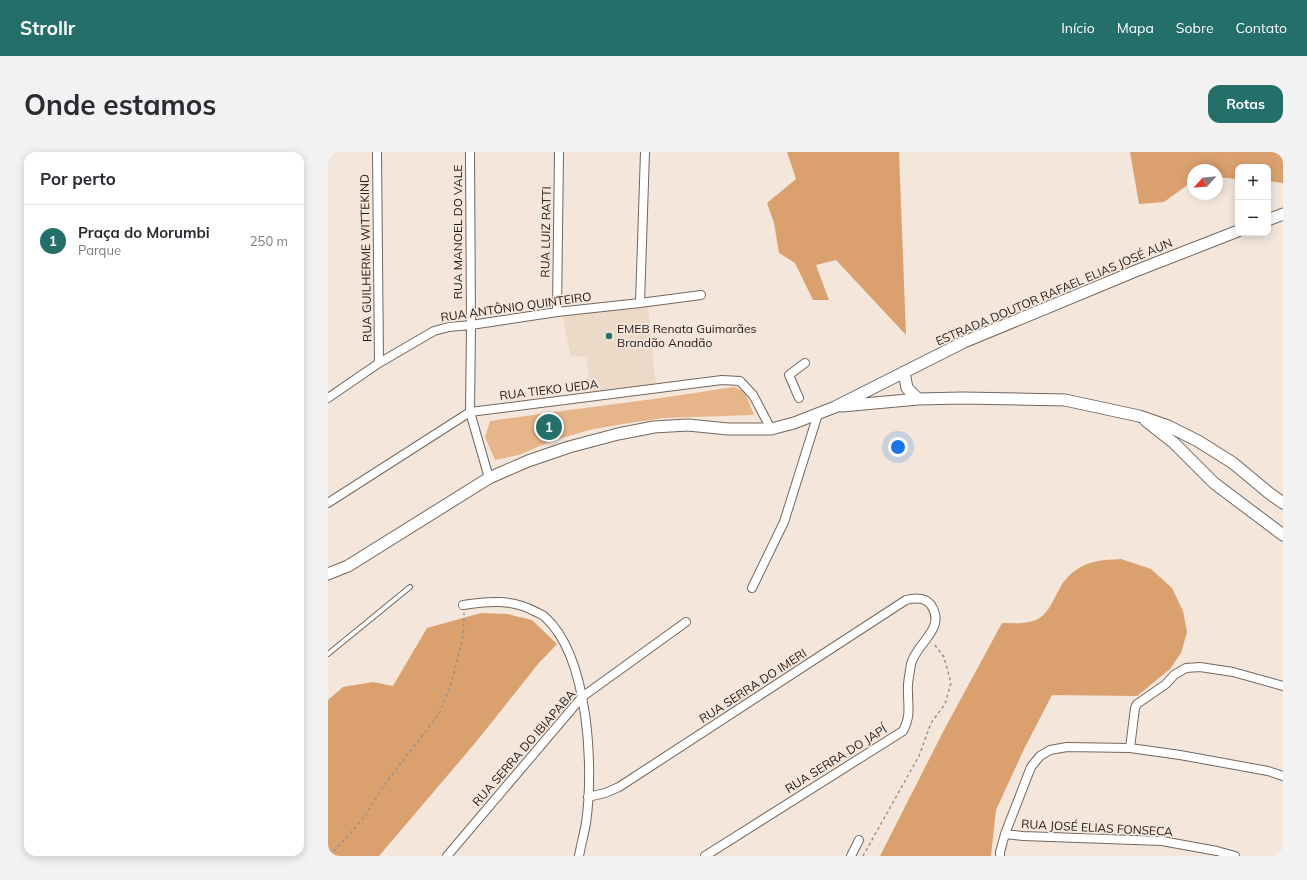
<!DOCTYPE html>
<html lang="pt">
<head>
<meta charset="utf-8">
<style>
	:root { --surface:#fff; --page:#f2f2f3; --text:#2b2b33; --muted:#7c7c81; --line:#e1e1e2; --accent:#256f6b }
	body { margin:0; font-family:Mulish,sans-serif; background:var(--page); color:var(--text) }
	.controls { position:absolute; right:12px; top:12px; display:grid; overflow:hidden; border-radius:8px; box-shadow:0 2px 10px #0003 }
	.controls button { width:36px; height:36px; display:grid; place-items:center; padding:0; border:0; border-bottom:1px solid var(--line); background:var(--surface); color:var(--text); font:20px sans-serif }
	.compass { position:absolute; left:859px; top:12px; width:36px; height:36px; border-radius:50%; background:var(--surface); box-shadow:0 2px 10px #0003; rotate:244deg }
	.you { position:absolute; left:570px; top:295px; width:14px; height:14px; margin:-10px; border:3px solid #fff; border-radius:50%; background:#1a73e8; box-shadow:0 0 0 6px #1a73e833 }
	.badge { display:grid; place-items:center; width:26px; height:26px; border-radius:50%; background:var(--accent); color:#fff; font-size:13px; font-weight:700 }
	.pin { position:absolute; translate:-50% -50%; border:2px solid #fff; box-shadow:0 1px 4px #0006 }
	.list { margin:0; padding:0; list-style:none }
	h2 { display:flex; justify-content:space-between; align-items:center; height:52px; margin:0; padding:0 16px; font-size:17px }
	h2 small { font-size:13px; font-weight:400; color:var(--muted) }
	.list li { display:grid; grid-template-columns:26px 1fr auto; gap:12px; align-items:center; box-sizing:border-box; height:72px; padding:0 16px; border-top:1px solid var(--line) }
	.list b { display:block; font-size:15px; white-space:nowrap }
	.list p { margin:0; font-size:13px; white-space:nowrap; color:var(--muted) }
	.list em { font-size:13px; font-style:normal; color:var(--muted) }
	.map { position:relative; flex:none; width:955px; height:704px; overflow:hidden; border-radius:12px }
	header { display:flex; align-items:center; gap:24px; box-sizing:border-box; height:56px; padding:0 20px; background:var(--accent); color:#fff }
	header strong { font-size:19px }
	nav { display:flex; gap:22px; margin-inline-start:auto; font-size:14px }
	.intro { display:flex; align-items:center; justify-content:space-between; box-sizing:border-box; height:96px; padding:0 24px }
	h1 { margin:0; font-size:28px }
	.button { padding:10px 18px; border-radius:12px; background:var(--accent); color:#fff; font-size:14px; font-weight:700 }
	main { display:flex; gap:24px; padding:0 24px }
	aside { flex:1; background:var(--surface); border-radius:12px; box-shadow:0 2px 10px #0003 }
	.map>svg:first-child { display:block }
	.built { fill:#edd9c8 }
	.green { fill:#e7b58a }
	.forest { fill:#daa16f }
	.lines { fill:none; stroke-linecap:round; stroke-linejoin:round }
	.service-casing { stroke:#73675e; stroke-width:6 }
	.minor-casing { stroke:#73675e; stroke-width:10 }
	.secondary-casing { stroke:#73675e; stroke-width:13 }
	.path { stroke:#9c9189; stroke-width:1.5; stroke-dasharray:3 3; stroke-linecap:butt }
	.service { stroke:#fff; stroke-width:4 }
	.minor { stroke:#fff; stroke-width:8 }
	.secondary { stroke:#fff; stroke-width:11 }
	.poi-dot { fill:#256f6b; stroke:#f4e6db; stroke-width:1.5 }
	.labels { text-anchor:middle; stroke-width:3.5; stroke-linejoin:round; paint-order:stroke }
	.street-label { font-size:12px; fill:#1e1915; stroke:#f4e6db }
	.poi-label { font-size:12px; fill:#1e1915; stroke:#f4e6db; text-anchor:start }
</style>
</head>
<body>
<header>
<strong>Strollr</strong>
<nav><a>Início</a><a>Mapa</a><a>Sobre</a><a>Contato</a></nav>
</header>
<div class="intro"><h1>Onde estamos</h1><a class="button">Rotas</a></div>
<main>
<aside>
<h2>Por perto<small></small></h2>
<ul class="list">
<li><span class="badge">1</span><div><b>Praça do Morumbi</b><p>Parque</p></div><em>250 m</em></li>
</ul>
</aside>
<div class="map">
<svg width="955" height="704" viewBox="0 0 955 704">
	<rect width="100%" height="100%" fill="#f4e6db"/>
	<!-- built -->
	<path class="built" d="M320,155L328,234L261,245L259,205L243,204L234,163Z"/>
	<!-- green -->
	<path class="green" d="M406,235L417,240L426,263L336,266L301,271L261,278L221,290L191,303L167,308L157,285L162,269C243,257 325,248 406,235Z"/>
	<!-- forest -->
	<path class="forest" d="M459,0H571L578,183L508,108L488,113L501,148H485L467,111L451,101L446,71L439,51L468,27Z
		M802,0H955V31L940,29V15H910V27L889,25V18H865V29L836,50L811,52Z
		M793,407L823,417L844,436L855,459L859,480L853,501L842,517L809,544L724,543L697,595L668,658L663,704H552L616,578L674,471C686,471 702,473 713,465C722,458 726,446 732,436C739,422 755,411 771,409C778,407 786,408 793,407Z
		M153,461L179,462L204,468L229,492L210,512L148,590L51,704H0V548L15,535L45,530L65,534L99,476Z"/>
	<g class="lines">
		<defs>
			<path id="service" d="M0,502L82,435"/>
			<path id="minor" d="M49,0L51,211
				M142,0L143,173L142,260L161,326
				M312,151L317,0
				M229,160L231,0
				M0,246L51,211L106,179L121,175L143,173L229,160L312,151L373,143
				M471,246L461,223L477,211
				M0,351L142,260L394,228L412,229L425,243L443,277
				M424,436L456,370L490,262
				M135,453C160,449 184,447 206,459C210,461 214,462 217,465C261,505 266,616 258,671C256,682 253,693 251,704
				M802,596L807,556L809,552L838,532L846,523L858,516L872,515L905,520L955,534
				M260,645L277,641L291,635L578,448C586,446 597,445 603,453C619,477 588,491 583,512C582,521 579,531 580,540C580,557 583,563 575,579L377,704
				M677,682L695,684L834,689L889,699L907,704
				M119,704L254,545L358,470
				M523,704L531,688
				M672,704V700L677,682L703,615L712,604L722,598L739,595L802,596L852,603L940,619L955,624"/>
			<path id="secondary" d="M940,68L955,62
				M576,220L579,236L590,247
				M514,254L590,247L634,246L737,248L811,264L840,274L870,289L905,311L941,341L955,351
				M818,269L846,291L886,331L955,383
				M0,422L20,414L161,326L200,309L241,295L290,282L326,275L360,273L400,277H443L466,271L507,255L636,190L810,118L910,79"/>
		</defs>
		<!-- service casing -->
		<use href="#service" class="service-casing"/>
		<!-- minor casing -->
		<use href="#minor" class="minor-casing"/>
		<!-- secondary casing -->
		<use href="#secondary" class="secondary-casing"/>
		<!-- path -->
		<path class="path" d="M2,704L37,664L57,632L111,562L123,532L134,489L136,471V461
			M535,704L591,604L603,571L617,552L623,531L616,505L606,492"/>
		<!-- service -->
		<use href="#service" class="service"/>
		<!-- minor -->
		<use href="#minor" class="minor"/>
		<!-- secondary -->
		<use href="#secondary" class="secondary"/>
	</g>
	<!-- markers -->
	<circle class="poi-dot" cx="281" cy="184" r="4"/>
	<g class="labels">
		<!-- street labels -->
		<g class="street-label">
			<text transform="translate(130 80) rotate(-90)" y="4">RUA MANOEL DO VALE</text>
			<text transform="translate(218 80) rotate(-89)" y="4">RUA LUIZ RATTI</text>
			<text transform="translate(38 106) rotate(-91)" y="4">RUA GUILHERME WITTEKIND</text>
			<text transform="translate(726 140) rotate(-23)" y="4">ESTRADA DOUTOR RAFAEL ELIAS JOSÉ AUN</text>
			<text transform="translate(188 155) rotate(-8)" y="4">RUA ANTÔNIO QUINTEIRO</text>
			<text transform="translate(221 238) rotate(-7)" y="4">RUA TIEKO UEDA</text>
			<text transform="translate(425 534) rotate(-33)" y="4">RUA SERRA DO IMERI</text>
			<text transform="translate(196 596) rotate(-49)" y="4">RUA SERRA DO IBIAPABA</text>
			<text transform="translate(508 607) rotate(-32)" y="4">RUA SERRA DO JAPÍ</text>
			<text transform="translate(769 676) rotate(3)" y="4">RUA JOSÉ ELIAS FONSECA</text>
		</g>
		<!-- poi labels -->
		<g class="poi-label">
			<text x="289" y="181">EMEB Renata Guimarães<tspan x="289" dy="14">Brandão Anadão</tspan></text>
		</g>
	</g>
</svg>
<div class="controls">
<button>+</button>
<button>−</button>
</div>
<svg class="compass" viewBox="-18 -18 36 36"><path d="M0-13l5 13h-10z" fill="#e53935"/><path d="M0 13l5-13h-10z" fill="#7c7c81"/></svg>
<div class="you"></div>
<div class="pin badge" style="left:221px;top:275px">1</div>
</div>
</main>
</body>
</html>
